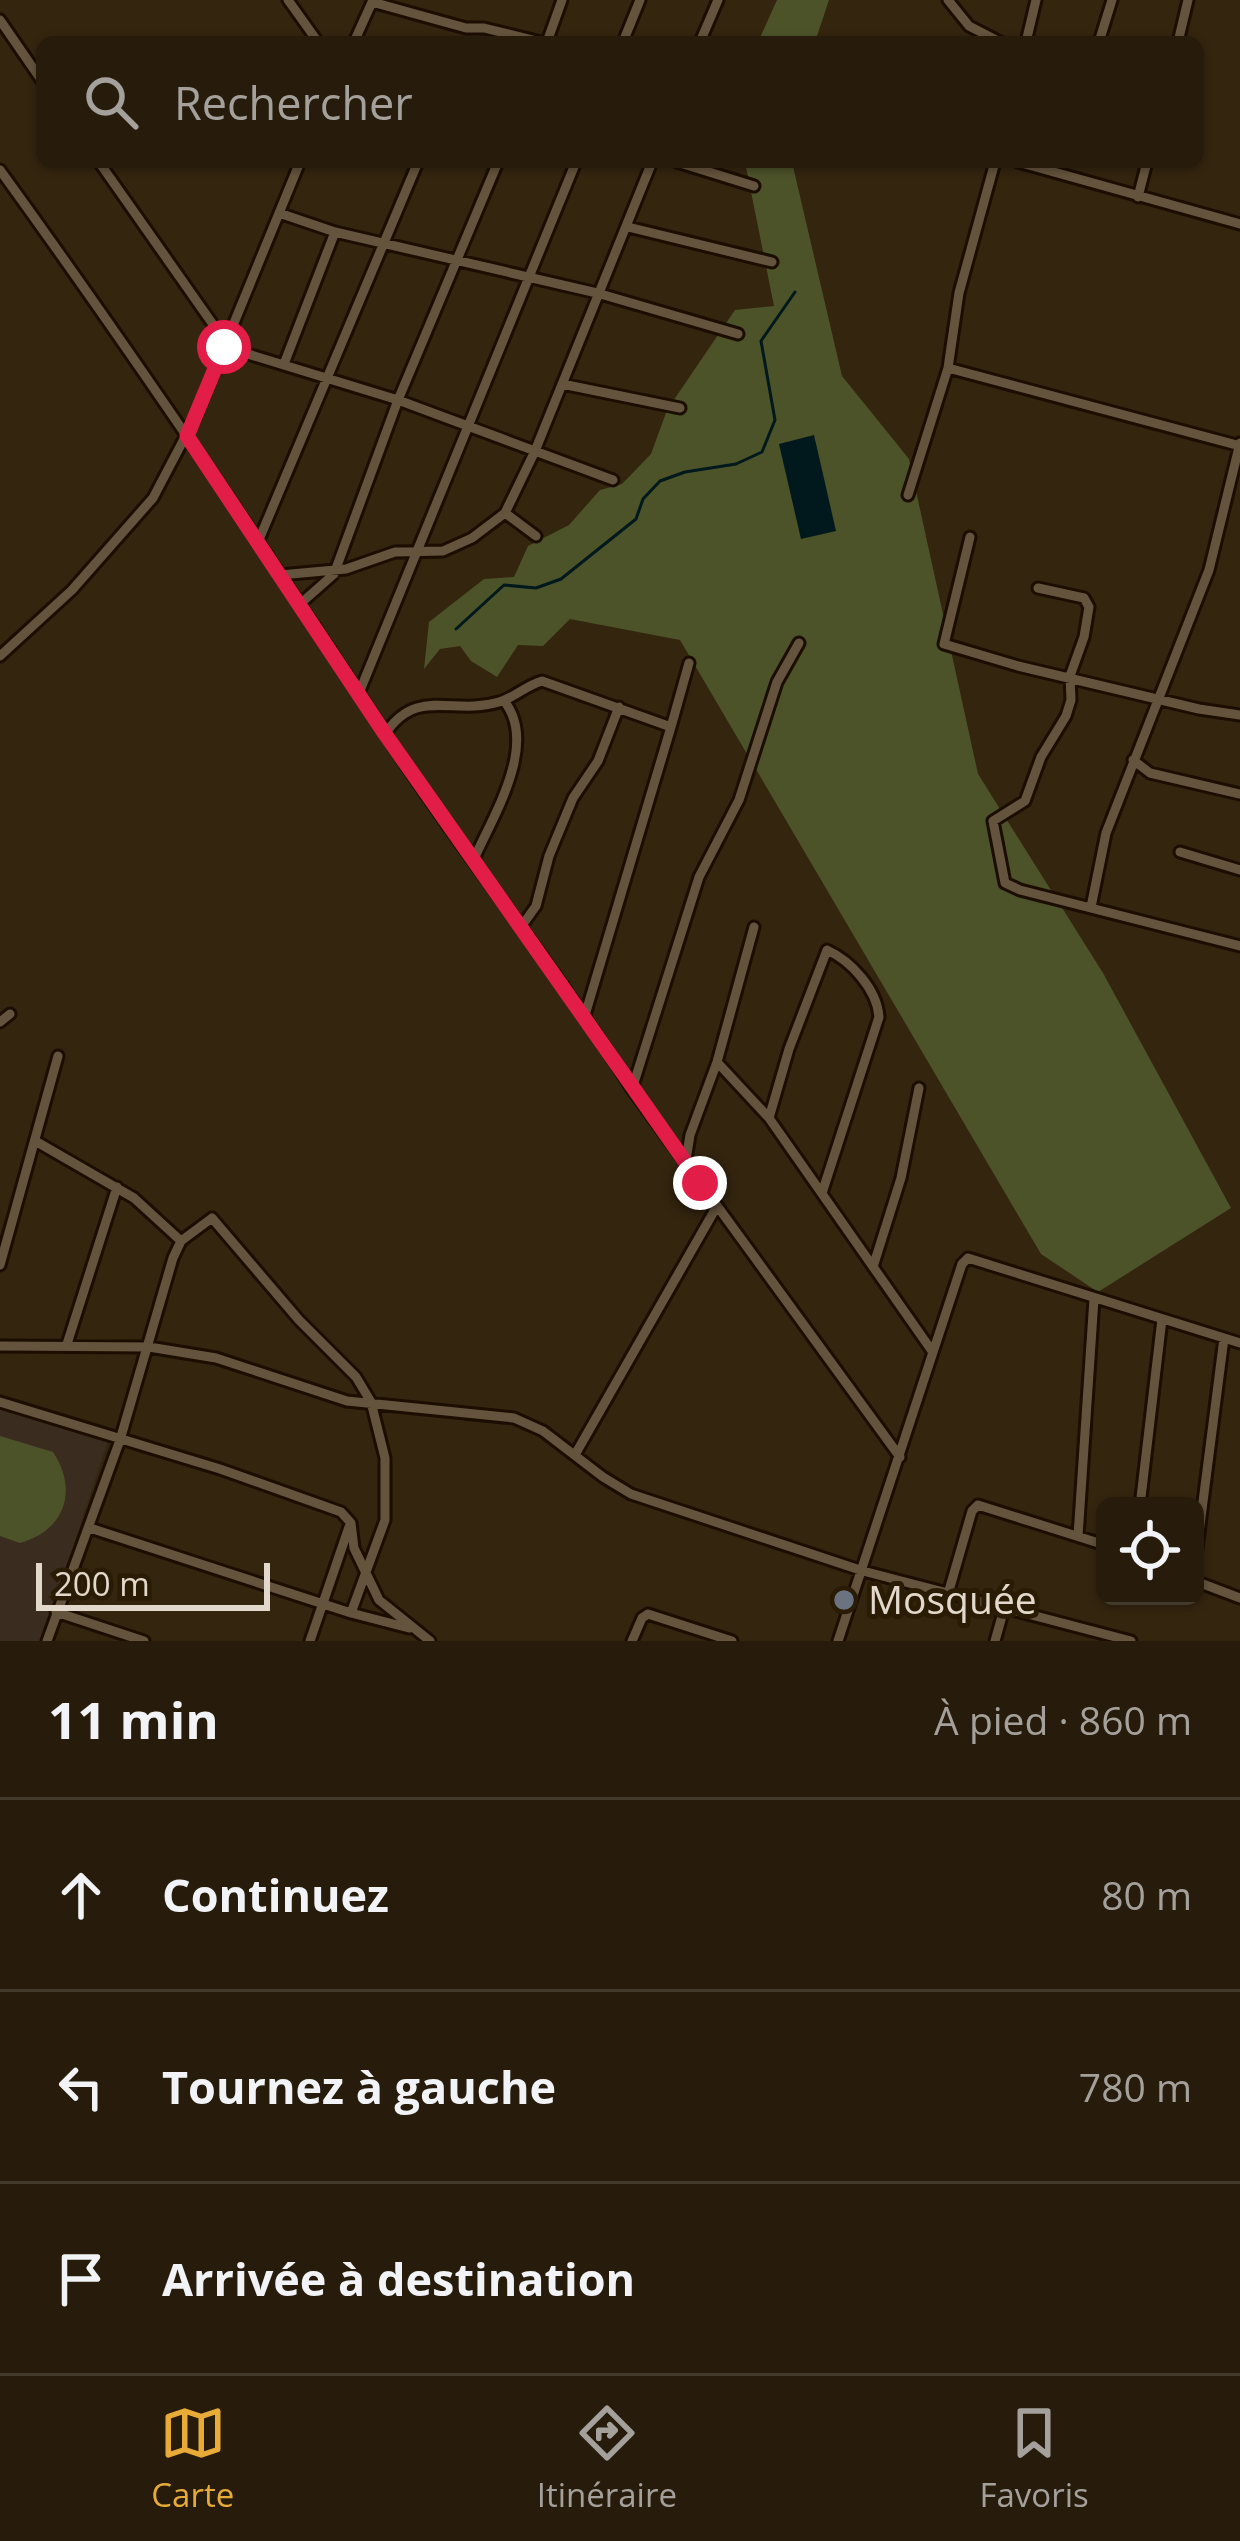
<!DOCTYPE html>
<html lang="fr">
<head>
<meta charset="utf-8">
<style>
	:root { --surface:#271c0b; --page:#2f2514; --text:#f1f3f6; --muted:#a4a19d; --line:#433a2c; --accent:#e8ab37 }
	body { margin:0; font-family:"Open Sans",sans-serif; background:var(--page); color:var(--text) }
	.controls { position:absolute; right:36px; bottom:36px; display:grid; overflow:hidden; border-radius:18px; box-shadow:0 3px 9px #0004 }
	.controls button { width:108px; height:108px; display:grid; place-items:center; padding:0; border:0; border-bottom:3px solid var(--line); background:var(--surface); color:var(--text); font:60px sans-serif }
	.scale { position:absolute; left:36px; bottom:30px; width:234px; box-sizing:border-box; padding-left:12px; border:6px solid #e2d8cb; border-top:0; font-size:33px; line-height:42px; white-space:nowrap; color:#e2d8cb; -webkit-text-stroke:9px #2a1b05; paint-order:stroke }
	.stop { position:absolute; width:36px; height:36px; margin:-27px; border:9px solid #e11d48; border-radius:50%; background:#fff }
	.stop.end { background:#e11d48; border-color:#fff; box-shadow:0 3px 12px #0008 }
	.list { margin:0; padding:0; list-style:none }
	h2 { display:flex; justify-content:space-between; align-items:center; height:156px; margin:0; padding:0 48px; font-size:51px }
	h2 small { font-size:39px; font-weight:400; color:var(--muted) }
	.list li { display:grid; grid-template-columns:78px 1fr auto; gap:36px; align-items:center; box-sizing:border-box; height:192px; padding:0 48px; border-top:3px solid var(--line) }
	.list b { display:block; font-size:45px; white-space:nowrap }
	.list em { font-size:39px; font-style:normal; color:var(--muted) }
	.icon { flex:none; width:66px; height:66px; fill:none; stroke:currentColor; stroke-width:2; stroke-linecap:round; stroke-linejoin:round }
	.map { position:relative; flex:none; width:1240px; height:1641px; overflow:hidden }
	.search { position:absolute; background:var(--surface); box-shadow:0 3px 9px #0004; left:36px; right:36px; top:36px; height:132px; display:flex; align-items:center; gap:30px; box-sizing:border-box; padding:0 42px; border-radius:18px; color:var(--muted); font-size:45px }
	.sheet { height:732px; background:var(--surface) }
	nav { display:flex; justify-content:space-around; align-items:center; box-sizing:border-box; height:168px; border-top:3px solid var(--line); background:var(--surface); font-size:33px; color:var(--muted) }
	nav a { display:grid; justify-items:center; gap:6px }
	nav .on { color:var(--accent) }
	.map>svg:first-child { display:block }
	.education { fill:#3b2c20 }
	.green { fill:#4c5329 }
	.water { fill:#01181d }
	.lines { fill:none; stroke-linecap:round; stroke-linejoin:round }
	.stream { stroke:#01181d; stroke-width:3 }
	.minor-casing { stroke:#1b0e00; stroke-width:15 }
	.minor { stroke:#65543d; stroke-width:9 }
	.route { stroke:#e11d48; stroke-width:15 }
	.worship-dot { fill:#6b7280; stroke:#2a1b05; stroke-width:4.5 }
	.labels { text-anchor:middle; stroke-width:10; stroke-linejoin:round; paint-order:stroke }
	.poi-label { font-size:39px; fill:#e2d8cb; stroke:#2a1b05; text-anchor:start }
</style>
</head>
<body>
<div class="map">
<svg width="1240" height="1641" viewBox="0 0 1240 1641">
	<rect width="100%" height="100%" fill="#34250f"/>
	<!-- education -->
	<path class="education" d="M0,1406L108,1441L42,1641H0Z"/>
	<!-- green -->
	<path class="green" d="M777,0H829L815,42H758Z
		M745,162H792L842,376L909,459L978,774L1103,973L1231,1208L1098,1292L1041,1254L680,640L570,619L543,646L518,645L497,677L471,661L460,646L440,649L424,669L429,622L484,579L514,577L528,546L569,525L600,490L622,484L651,454L667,410L735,310L774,306Z
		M0,1436L53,1452C79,1491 64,1531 20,1543L0,1536Z"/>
	<!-- water -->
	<path class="water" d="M814,435L836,531L801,539L779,444Z"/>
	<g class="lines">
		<!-- stream -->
		<path class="stream" d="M456,629L504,585L536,588L561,579L636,519L643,499L660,481L685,472L736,464L762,452L775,420L761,341L795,292"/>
		<defs>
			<path id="minor" d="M288,0L318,42
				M948,0L969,26L1000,42
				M372,2L466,28H484L541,42
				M0,20L42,81
				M354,42L373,0
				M547,42L562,0
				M623,42L640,0
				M700,42L718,0
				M1026,42L1036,0
				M1099,42L1112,0
				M1178,42L1188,0
				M99,162L226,343
				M677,162L754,186
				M995,162L959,293L948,368L1240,446
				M1018,162L1240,224
				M0,170C133,354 260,542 384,732C463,854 555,966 632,1089L900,1457
				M1138,197L1147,162
				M279,213L335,232L597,293L738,334
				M628,227L772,262
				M225,347L398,400L613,480
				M284,364L335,232
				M562,384L680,408
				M908,495L948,368
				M505,513L536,536
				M970,537L944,644L1018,666L1199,709L1240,715
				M258,542L418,162
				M280,575L346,569L395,552L443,551L472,538L505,513L535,451L652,162
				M1038,588L1084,598L1089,607L1084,637L1070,676L1071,700L1066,716L1041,757L1025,801L993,821L1005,883L1020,890L1240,946
				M300,604L334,574L398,400L498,162
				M0,656L72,590L153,498L195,418L300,162
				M359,693L576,162
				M671,727L689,663
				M385,734C417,686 452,716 499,702C514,698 525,686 542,681L671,727L585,1015
				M1133,760L1150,773L1240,794
				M1180,852L1240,870
				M474,859C493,816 539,744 504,701
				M1091,907L1106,833L1209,570L1240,443
				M521,927L536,906L549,856L573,798L598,761L619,707
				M0,1022L10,1014
				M717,1062L769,1118L932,1351
				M632,1089L699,877L739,800L777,682L799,643
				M769,1118L789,1049L827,950C851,961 877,989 879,1017L822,1193
				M37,1142L134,1198L181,1241
				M686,1160L690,1135L717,1062L754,927
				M0,1265L58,1056
				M873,1267L901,1178L919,1088
				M67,1344L117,1187
				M0,1346L149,1347L216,1358L347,1401L514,1418L543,1431L603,1477L631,1494L863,1571L1131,1641
				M0,1402L220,1469L341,1512L351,1523L354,1548L379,1600L430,1641
				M576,1453L717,1206
				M1140,1506L1162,1319
				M1078,1536L1094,1299
				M1195,1564L1224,1338
				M1195,1581L1240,1598
				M948,1594L972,1511L978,1505L1105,1545
				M56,1612L144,1641
				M351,1613L409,1628
				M47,1641L120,1440L173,1258L181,1241L212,1218L299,1320L356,1377L371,1402L385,1458V1520L351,1613L90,1528
				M310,1641L349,1527
				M632,1641L642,1618L648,1614L732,1641
				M838,1641L962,1264L968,1258L1240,1343
				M995,1641L1004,1609"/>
		</defs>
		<!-- minor casing -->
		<use href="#minor" class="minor-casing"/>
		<!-- minor -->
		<use href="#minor" class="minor"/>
	</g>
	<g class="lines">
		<!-- route -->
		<path class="route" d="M224,347L187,436L385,734L700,1183"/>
	</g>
	<!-- markers -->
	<circle class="worship-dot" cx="844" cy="1600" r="12"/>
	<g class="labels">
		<!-- poi labels -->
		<g class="poi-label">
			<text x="868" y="1614">Mosquée</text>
		</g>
	</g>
</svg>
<div class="controls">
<button><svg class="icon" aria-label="locate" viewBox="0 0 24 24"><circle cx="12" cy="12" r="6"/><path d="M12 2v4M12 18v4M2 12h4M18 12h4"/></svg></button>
</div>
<div class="scale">200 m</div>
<div class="stop" style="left:224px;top:347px"></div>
<div class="stop end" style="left:700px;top:1183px"></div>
<div class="search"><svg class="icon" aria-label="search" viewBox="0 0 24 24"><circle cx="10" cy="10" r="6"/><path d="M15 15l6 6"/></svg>Rechercher</div>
</div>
<section class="sheet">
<h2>11 min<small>À pied · 860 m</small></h2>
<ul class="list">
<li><svg class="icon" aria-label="ahead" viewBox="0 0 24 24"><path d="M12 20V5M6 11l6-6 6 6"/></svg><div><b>Continuez</b></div><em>80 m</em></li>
<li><svg class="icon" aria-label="left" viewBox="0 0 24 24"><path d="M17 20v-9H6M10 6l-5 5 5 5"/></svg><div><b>Tournez à gauche</b></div><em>780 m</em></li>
<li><svg class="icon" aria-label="arrive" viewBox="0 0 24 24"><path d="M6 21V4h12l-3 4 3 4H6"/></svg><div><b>Arrivée à destination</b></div></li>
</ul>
</section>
<nav>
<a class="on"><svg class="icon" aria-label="map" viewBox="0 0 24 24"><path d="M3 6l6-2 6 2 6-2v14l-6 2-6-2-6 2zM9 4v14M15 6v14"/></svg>Carte</a>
<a><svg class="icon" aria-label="directions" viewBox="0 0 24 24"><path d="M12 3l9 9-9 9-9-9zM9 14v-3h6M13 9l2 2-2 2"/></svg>Itinéraire</a>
<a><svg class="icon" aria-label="saved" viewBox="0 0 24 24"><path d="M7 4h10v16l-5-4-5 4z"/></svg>Favoris</a>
</nav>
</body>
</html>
